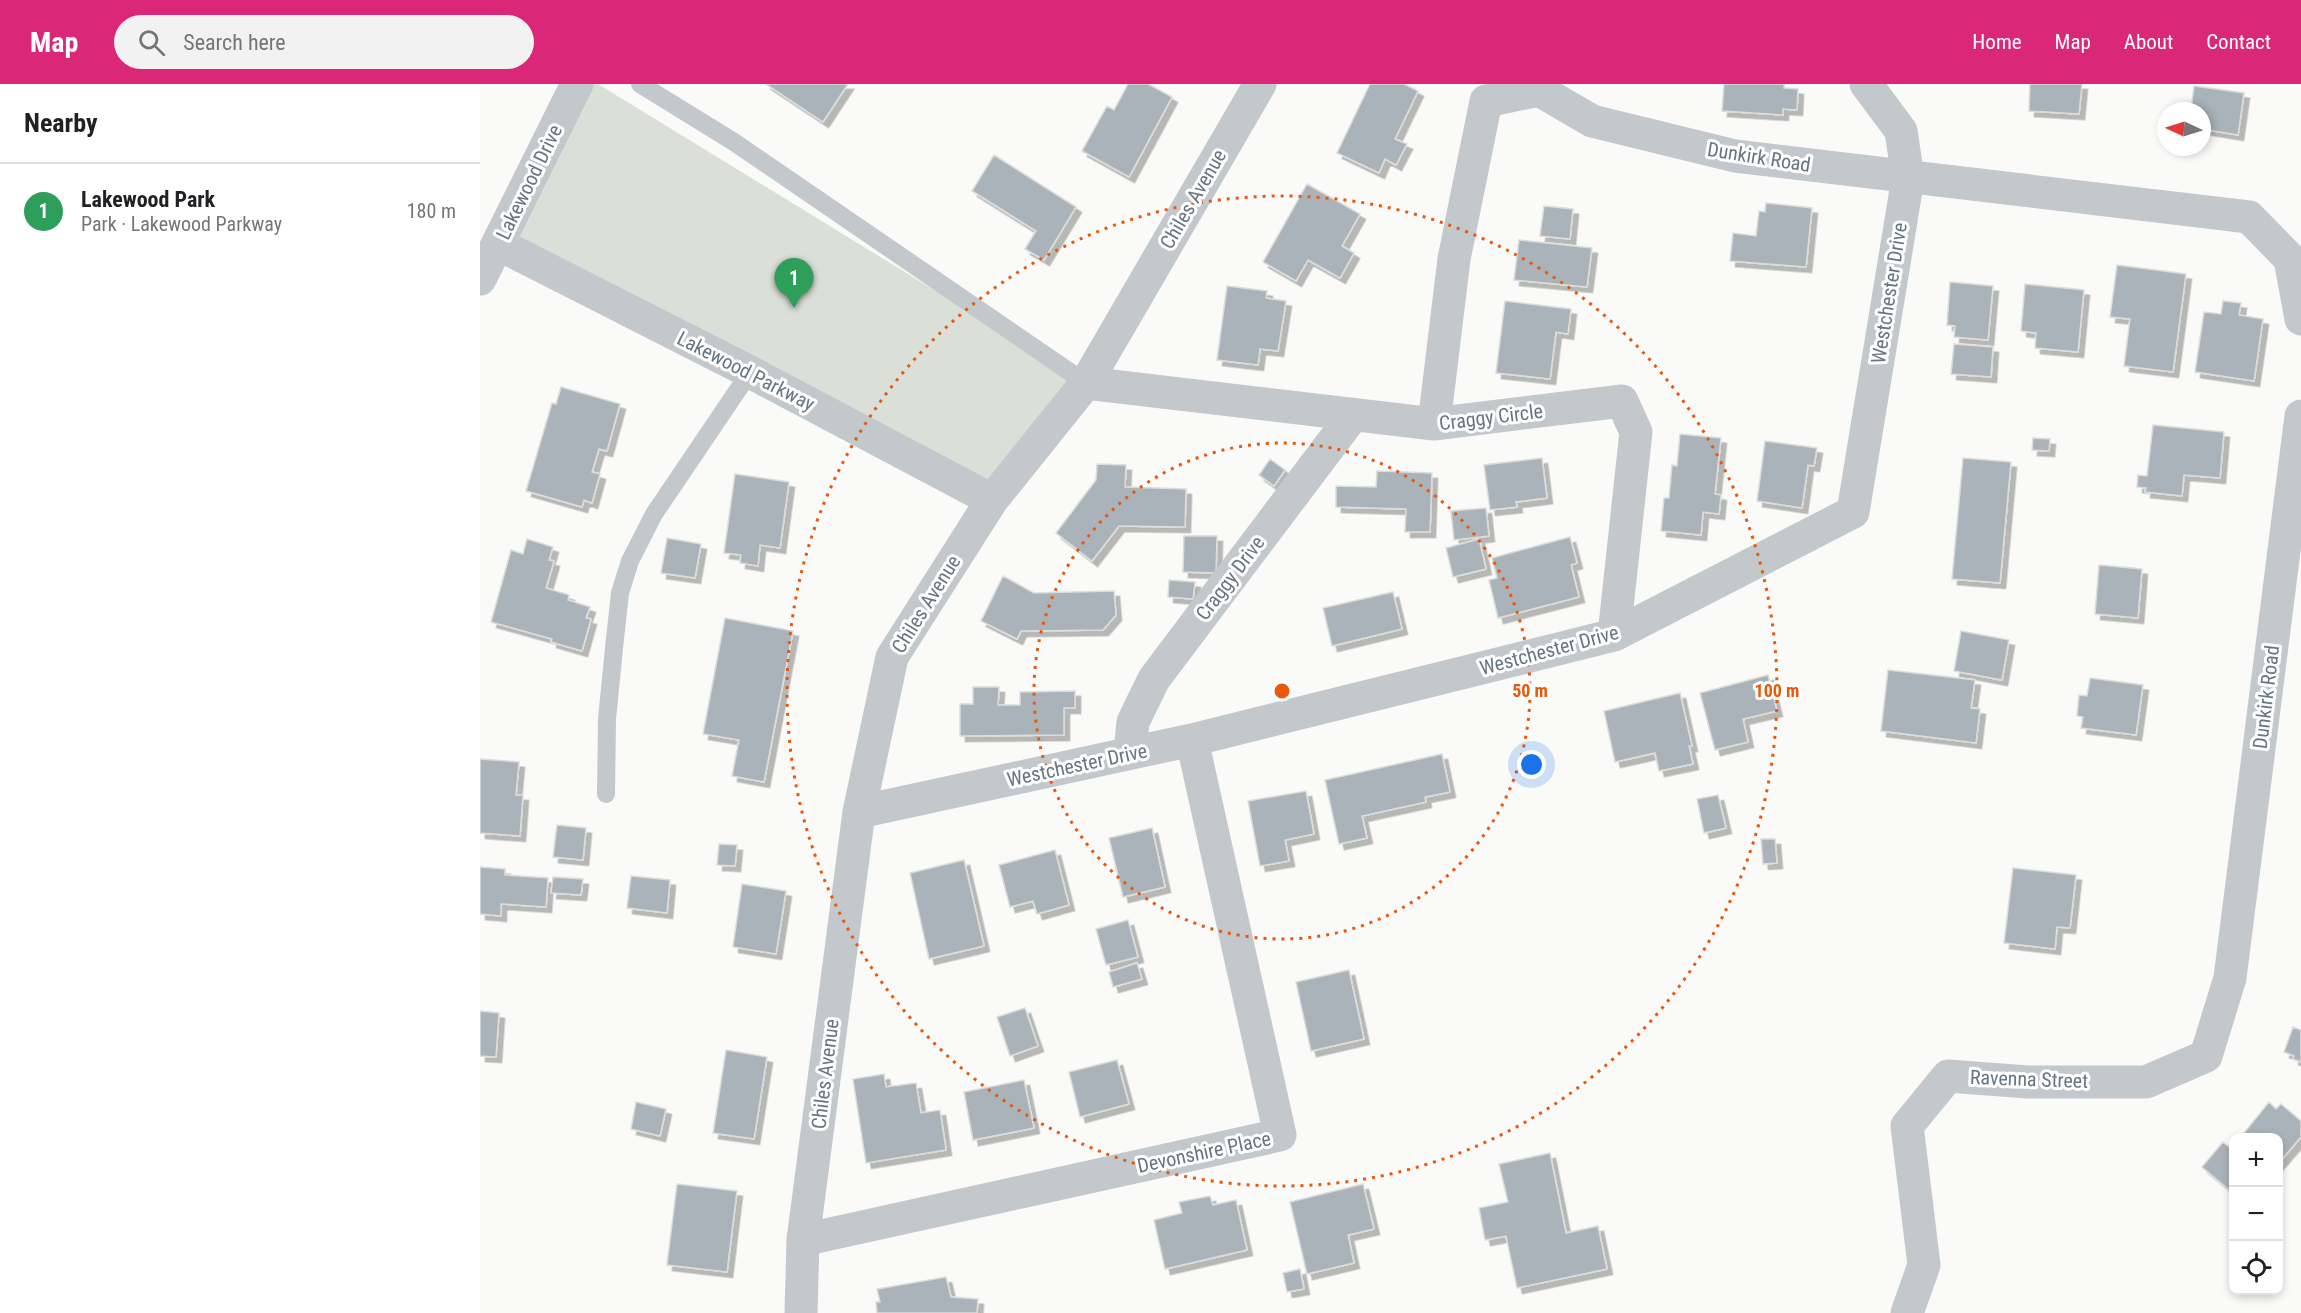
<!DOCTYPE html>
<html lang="en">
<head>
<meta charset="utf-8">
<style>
	:root { --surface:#fff; --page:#f2f2f2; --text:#202124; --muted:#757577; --line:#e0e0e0; --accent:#db2777 }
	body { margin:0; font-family:"Roboto Condensed",sans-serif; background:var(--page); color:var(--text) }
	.controls { position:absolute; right:18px; bottom:18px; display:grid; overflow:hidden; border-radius:12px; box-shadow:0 3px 9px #0003 }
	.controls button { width:54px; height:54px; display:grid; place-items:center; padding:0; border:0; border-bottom:2px solid var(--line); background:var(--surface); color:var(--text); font:30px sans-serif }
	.compass { position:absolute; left:1677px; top:18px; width:54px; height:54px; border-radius:50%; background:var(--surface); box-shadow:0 3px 9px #0003; rotate:274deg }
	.you { position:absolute; left:1052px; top:681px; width:21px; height:21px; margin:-15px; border:4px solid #fff; border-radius:50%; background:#1a73e8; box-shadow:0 0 0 9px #1a73e833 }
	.badge { display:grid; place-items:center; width:39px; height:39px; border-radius:50%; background:var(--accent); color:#fff; font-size:20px; font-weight:700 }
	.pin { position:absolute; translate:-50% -50px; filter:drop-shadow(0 2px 3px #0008) }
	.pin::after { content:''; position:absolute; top:32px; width:21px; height:18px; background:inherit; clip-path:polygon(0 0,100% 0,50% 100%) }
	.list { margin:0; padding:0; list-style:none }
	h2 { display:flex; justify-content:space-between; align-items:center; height:78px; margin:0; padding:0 24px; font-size:26px }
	h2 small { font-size:20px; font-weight:400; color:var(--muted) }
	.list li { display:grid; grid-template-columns:39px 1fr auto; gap:18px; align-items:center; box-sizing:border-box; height:96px; padding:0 24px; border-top:2px solid var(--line) }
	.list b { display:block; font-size:22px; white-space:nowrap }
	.list p { margin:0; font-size:20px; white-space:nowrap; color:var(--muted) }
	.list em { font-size:20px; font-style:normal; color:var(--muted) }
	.icon { flex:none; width:33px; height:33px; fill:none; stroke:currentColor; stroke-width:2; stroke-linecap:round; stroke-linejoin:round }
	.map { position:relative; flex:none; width:1821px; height:1229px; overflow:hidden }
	header { display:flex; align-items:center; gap:36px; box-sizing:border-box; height:84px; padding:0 30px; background:var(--accent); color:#fff }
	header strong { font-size:28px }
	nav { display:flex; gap:33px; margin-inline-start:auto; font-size:21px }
	.search { width:420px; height:54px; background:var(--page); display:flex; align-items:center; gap:15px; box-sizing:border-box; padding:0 21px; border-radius:33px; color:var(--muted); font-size:22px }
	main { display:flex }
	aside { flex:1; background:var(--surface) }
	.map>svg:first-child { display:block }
	.green { fill:#dadfd7 }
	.building { fill:#aab3b9; stroke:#dcdcda; stroke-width:1.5; filter:url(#shadow) }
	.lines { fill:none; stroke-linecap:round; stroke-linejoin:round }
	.lane { stroke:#c3c8cc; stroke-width:18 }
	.street { stroke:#c3c8cc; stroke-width:33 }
	.ring { fill:none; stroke:#e8590c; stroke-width:3; stroke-dasharray:3 6 }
	.labels { text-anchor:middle; stroke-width:6; stroke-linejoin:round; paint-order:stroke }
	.street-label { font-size:20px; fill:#657683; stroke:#fff }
	.centre { fill:#e8590c; stroke:#fff; stroke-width:3 }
	.ring-label { font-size:18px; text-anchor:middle; font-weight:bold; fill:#e8590c; stroke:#fff; stroke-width:6; stroke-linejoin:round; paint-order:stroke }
</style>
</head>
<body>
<header>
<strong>Map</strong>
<div class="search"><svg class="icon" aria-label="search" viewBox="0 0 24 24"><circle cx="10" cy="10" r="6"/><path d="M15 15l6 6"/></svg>Search here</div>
<nav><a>Home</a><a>Map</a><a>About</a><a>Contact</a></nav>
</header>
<main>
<aside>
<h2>Nearby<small></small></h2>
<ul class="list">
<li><span class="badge" style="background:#2e9e5b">1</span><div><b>Lakewood Park</b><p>Park · Lakewood Parkway</p></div><em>180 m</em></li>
</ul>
</aside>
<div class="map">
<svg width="1821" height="1229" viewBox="0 0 1821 1229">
	<defs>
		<filter id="shadow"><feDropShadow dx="5.5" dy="5.5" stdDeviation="0" flood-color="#0004"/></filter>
	</defs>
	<rect width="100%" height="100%" fill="#fafaf8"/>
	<!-- green -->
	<path class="green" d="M97,0H118L606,299L512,416L18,160Z"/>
	<!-- building -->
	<path class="building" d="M286,0H368L343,38Z
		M648,0H668L692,13L649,93L602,67L627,22L634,26Z
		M890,0H924L938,7L915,55L927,60L916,81L905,75L899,89L857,69Z
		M1244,0H1304V4L1318,5L1317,26L1303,25V31L1242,27Z
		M1550,0H1602L1599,30L1549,27Z
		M1714,2L1764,9L1758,51L1722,45V27H1711Z
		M514,71L596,123L564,176L545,165L556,147L492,107Z
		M827,100L880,130L862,162L874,169L860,194L828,176L816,197L783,178Z
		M1286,119L1332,124L1326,183L1250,177L1253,149L1276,152L1279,127L1285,128Z
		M1064,122L1093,125L1090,155L1060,152Z
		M1039,156L1112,164L1107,203L1034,196Z
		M1637,181L1706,190L1693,288L1644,282L1650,235L1630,233Z
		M1470,198L1513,202L1508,256L1474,253L1475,242L1467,241Z
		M1545,200L1604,206L1598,268L1555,264L1556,249L1541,247Z
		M747,202L787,207L786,214L806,217L798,267L780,265L778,281L737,276Z
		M1025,217L1091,225L1088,250L1076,248L1070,295L1016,289Z
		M1743,217L1761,219L1759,231L1783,235L1774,297L1715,288L1724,228L1741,230Z
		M1474,260L1513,263L1511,293L1471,290Z
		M81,303L140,320L127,367L119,365L112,388L120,390L112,419L104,416L102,423L46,407L72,319L76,320Z
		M1673,341L1744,348L1740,394L1704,391L1702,412L1665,408L1666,404L1657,403L1658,391L1667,392Z
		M1200,350L1241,354L1235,410L1241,411L1239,430L1223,428L1221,451L1181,447L1184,414H1189L1192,381L1197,382Z
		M1553,354L1570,355L1569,367L1552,366Z
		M1285,357L1337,364L1334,382L1328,381L1322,424L1277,417Z
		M1062,374L1067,414L1036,418L1037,423L1010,426L1004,381Z
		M1483,374L1531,378L1520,499L1472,495Z
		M790,375L805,386L794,402L779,391Z
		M617,380L646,381L645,403L706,405L705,443L639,442L612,477L576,449L616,396Z
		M897,387L952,389L950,448H925L926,425L856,423V402L896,403Z
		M255,390L309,398L300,464L280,461L278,482L260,479L261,471L244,469Z
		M1006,424L1009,452L974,456L971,427Z
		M704,452H737L736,489L703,488Z
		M1090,453L1097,479L1091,481L1099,513L1018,534L1009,496L1017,494L1012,474Z
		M187,454L221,460L215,494L181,489Z
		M47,455L73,463L69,476L74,477L66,504L89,511L88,516L110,523L106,534L111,535L102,567L71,558L72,555L11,538L31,466L43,470Z
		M999,455L1006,485L973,493L966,464Z
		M1619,481L1662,485L1658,534L1615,530Z
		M523,492L554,509L634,507L636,531L623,546L541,547L537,555L501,537Z
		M689,496L715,498L713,515L688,513Z
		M913,508L922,545L852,562L843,524Z
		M245,534L313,547L284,698L252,692L259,656L223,650Z
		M1481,547L1529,556L1522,596L1474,587Z
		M1408,586L1495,596L1491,624L1500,625L1496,659L1401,647Z
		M1288,591L1297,627L1263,635L1268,658L1235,666L1220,609Z
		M1610,594L1663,601L1656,651L1601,644L1603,633L1597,632L1599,611L1607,612Z
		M493,603H519L518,621H540V608L595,607V624H584V651L480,652V620H493Z
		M1200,609L1212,662H1209L1213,680L1179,687L1175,669L1135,678L1124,627Z
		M962,670L970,708L945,713L946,718L882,732L887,754L859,760L845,696Z
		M0,675L39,678L36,711H43L40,752L0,749Z
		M826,707L834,750L805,756L809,777L780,782L768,717Z
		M1238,711L1246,744L1224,749L1217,715Z
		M77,741L106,744L103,776L73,773Z
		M672,744L685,803L643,813L629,754Z
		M1281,755H1295L1297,779L1283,780Z
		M239,760L257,761L255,782L237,781Z
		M575,766L589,821L557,830L553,817L530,823L519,781Z
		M484,776L504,862L449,875L430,789Z
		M0,783L25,785V791L68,794L66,823L21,820V832L0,830Z
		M1533,784L1596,791L1590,844L1577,843L1575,865L1524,859Z
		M151,792L190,796L187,829L147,824Z
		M73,793L103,795L101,811L71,809Z
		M262,800L306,807L296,870L253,863Z
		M648,836L658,873L626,881L616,845Z
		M657,879L662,895L633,903L629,888Z
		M869,886L884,955L831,967L816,898Z
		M545,924L558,962L530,972L517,933Z
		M0,927L19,929L16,973L0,972Z
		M1813,943L1821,946V978L1813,975L1814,972L1804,968Z
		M246,966L287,973L274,1055L233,1049Z
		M637,976L649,1020L600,1033L589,988Z
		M404,990L406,1003L436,999L441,1029L460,1026L466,1066L386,1079L373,995Z
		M544,996L554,1044L493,1056L484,1008Z
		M156,1018L186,1025L180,1052L151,1045Z
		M1789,1018L1796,1025L1801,1020L1821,1037V1053L1798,1080V1054H1760Z
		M1743,1058L1754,1067V1110L1722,1083Z
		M1070,1069L1086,1149L1118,1142L1127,1185L1037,1204L1026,1152L1005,1156L999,1124L1028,1118L1019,1080Z
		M197,1100L257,1107L247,1188L187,1181Z
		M883,1100L894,1145L868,1151L874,1179L827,1190L810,1118Z
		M730,1112L733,1121L756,1116L767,1166L685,1185L674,1136L702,1129L699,1118Z
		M820,1185L824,1205L807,1208L803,1189Z
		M466,1193L471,1213L498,1215L497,1229H397L396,1218H400L397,1205Z"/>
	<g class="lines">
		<!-- lane -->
		<path class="lane" d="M160,0L254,58L606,299
			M126,710L127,635L134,564L140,509L150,477L174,430L270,288"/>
		<!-- street -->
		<path class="street" d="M18,160L270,288L512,416
			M0,195L97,0
			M606,299L954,340L1142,317L1156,348L1134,551
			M954,340L974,175L1006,17L1059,6L1112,37L1255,72L1769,133L1810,175L1821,235
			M650,669L653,638L674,595L873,331
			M379,728L712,656L1134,551L1373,428L1428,94L1421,47L1386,0
			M323,1156L800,1051L712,656
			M321,1229L323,1156L379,728L412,573L512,416L606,299L780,0
			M1427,1229L1444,1181L1427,1042L1468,992L1548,998H1666L1726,972L1750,894L1821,332"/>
	</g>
	<!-- distance rings -->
	<g class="ring">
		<circle cx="802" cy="607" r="248"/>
		<circle cx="802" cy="607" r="495"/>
	</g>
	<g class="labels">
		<!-- street labels -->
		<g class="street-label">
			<text transform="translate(1279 73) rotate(9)" y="7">Dunkirk Road</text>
			<text transform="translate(49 98) rotate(-64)" y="7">Lakewood Drive</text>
			<text transform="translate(713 115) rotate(-60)" y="7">Chiles Avenue</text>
			<text transform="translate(1409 209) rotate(-81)" y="7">Westchester Drive</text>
			<text transform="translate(266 287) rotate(27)" y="7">Lakewood Parkway</text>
			<text transform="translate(1011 333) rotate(-7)" y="7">Craggy Circle</text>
			<text transform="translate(750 494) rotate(-53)" y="7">Craggy Drive</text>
			<text transform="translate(446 520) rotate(-58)" y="7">Chiles Avenue</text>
			<text transform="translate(1069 566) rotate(-15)" y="7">Westchester Drive</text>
			<text transform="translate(1786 613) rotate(-83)" y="7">Dunkirk Road</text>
			<text transform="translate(597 681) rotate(-12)" y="7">Westchester Drive</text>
			<text transform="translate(345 990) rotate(-83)" y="7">Chiles Avenue</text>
			<text transform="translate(1549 995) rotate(2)" y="7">Ravenna Street</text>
			<text transform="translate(724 1068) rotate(-12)" y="7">Devonshire Place</text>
		</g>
	</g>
	<circle cx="802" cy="607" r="9" class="centre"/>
	<g class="ring-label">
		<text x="1050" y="613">50 m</text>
		<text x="1297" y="613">100 m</text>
	</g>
</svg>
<div class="controls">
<button>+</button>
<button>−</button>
<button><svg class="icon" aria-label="locate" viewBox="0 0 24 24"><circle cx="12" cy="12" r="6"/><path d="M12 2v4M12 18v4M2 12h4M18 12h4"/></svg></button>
</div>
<svg class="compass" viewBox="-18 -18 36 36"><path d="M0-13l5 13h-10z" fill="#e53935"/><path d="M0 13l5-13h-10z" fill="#757577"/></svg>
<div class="you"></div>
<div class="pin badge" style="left:314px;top:224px;background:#2e9e5b">1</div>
</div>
</main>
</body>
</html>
